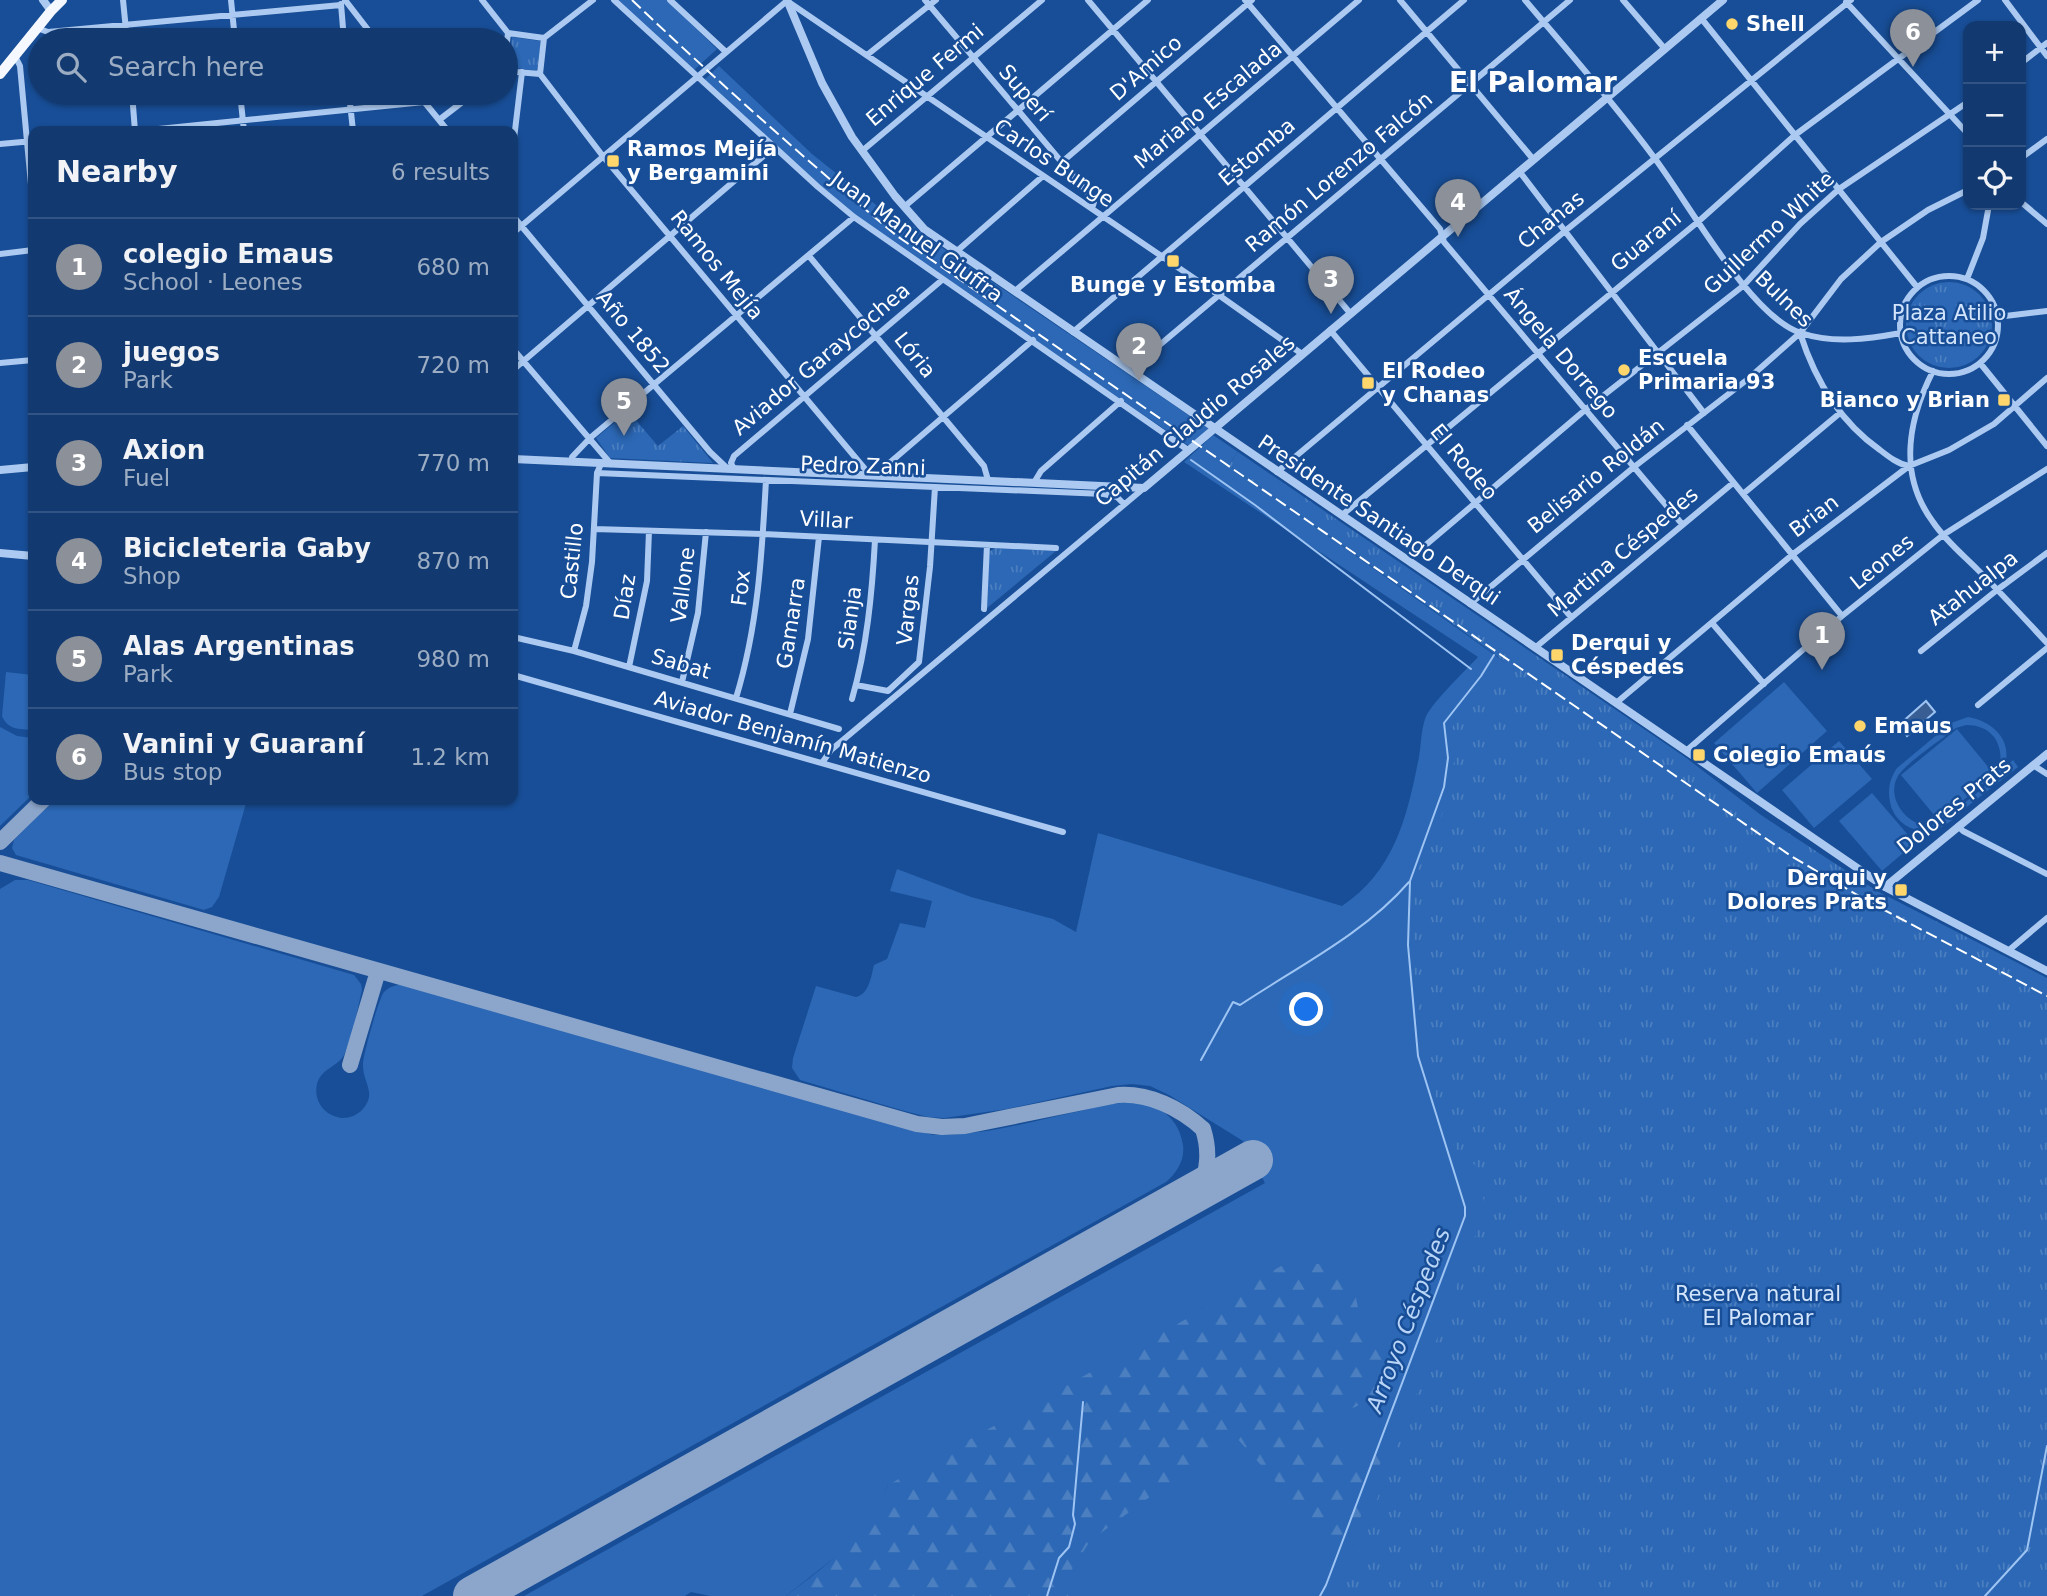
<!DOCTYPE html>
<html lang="en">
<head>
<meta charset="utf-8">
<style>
	:root { --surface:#123a71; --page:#1b4176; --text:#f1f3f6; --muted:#9cadc3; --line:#315484; --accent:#8c9099 }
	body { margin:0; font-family:"DejaVu Sans",sans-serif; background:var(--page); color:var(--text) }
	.controls { position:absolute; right:21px; top:21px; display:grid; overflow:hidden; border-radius:14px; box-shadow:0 2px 5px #0004 }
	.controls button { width:63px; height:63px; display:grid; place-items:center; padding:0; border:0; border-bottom:2px solid var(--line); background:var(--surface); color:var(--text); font:35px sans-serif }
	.you { position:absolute; left:1307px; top:1010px; width:24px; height:24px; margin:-18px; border:5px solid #fff; border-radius:50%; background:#1a73e8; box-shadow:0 0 0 10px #1a73e833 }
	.badge { display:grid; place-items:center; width:46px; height:46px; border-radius:50%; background:var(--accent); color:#fff; font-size:23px; font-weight:700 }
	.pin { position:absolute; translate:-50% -58px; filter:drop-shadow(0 2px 4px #0008) }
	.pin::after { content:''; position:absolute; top:37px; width:24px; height:21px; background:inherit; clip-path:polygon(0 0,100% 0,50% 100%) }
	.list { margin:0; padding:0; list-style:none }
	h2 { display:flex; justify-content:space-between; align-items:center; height:91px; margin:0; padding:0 28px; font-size:30px }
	h2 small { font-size:23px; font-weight:400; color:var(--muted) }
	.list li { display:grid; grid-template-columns:46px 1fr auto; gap:21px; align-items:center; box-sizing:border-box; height:98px; padding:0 28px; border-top:2px solid var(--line) }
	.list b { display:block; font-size:26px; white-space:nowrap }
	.list p { margin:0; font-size:23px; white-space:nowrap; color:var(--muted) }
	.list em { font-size:23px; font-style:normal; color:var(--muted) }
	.icon { flex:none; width:38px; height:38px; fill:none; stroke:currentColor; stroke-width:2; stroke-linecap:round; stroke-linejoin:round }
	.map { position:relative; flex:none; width:2047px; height:1596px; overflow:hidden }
	.search { position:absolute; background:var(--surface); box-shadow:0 2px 5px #0004; left:28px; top:28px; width:490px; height:77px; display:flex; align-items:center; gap:18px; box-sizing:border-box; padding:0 24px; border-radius:38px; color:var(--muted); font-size:26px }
	.panel { position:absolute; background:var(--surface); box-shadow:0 2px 5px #0004; left:28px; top:126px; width:490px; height:679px; border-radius:14px }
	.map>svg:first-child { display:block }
	.green { fill:#2c68b5; fill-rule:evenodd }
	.forest { fill:url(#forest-firs) }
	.park { fill:url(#park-tufts) }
	.water { fill:#385e93; stroke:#9ec4f3; stroke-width:2 }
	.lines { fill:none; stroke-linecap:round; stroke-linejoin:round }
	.stream { stroke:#9ec4f3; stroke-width:2 }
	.taxiway { stroke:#8ca6cb; stroke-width:16 }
	.runway { stroke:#8ca6cb; stroke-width:40 }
	.minor { stroke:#accaf1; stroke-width:6 }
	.tertiary { stroke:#accaf1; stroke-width:8 }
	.primary { stroke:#f5f9ff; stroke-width:10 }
	.rail { stroke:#fff; stroke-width:2; stroke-dasharray:12 5; stroke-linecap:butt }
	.poi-dot { fill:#ffd66b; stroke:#184e97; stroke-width:2.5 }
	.labels { text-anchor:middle; stroke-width:5; stroke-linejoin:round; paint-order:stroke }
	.poi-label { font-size:21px; font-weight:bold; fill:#fff; stroke:#184e97; text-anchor:start }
	.street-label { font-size:21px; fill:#fff; stroke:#184e97 }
	.park-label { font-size:21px; fill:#d3e5fc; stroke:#184e97 }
	.water-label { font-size:23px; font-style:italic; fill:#b8d4f7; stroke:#184e97 }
	.district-label { font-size:28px; font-weight:bold; fill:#fff; stroke:#184e97 }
</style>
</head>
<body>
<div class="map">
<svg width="2047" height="1596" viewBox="0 0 2047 1596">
	<defs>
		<pattern id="forest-firs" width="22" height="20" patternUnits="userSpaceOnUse" patternTransform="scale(1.75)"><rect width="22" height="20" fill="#2c68b5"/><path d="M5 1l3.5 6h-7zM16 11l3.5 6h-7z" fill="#4c7fc0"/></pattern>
		<pattern id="park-tufts" width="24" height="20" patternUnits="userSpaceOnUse" patternTransform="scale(1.75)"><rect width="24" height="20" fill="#2c68b5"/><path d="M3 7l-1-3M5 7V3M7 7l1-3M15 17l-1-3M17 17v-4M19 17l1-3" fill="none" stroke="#4c7fc0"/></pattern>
	</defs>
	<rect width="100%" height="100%" fill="#184e97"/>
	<!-- green -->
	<path class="green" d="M614,0H667L717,49L694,70Z
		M719,66L812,154L900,224L907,221L932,241L1209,429L1189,446L854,217L704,80Z
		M1213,435L1238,452L1229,465L1503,661L2047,1596H964L888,1485L876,1512L848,1547L786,1596H710L691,1592L685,1596H524L1265,1183L1243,1141L1169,1095L1150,1086L1132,1084L1112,1086L1007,1109L944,1118L928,1117L901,1110L800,1080L792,1068L793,1058L816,986L856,997C869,994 871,977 874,965L887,959L900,923L925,928L932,901L890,891L897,869L971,897L1053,919L1076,932L1098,833L1342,906C1395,870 1407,817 1419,757C1421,745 1421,731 1425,719C1429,705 1466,670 1478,657L1184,462Z
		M6,672L33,675V730C19,729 8,730 2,716Z
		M1784,682L1827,731L1757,793L1714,743Z
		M1968,717C1993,721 2014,741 2004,768L2013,760L2018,767C2000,781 1981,796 1963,810C1955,817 1947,826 1937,829C1920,835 1899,827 1892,809C1887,795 1888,781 1897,768L1951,723ZM1966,725C1977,725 1987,728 1994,737C2001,746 2003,763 1997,773C1989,786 1957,808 1944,819C1920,840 1882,803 1898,776C1906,763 1942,739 1956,728Z
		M0,727L17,736L33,738V794L0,826Z
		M1957,729L1994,774L1939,821L1901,775Z
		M1839,741L1872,779L1814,828L1782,790Z
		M1872,793L1915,843L1882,871L1839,821Z
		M53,800H247L219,897L212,907L204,910L16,855L12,848L14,840Z
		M15,880H28L354,975L361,984L362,990C357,1010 354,1034 345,1053C339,1067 321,1068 317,1084C313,1101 325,1117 343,1118C350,1118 357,1115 362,1110C378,1093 362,1082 363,1064C363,1055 379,998 384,992C390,986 396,985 404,984L933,1135C980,1136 1026,1123 1071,1113C1095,1108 1121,1099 1146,1104C1166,1109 1180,1124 1183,1145C1185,1160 1177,1173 1166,1182L422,1596H0V889Z"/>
	<!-- forest -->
	<path class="forest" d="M1292,1260L1325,1265L1343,1272L1355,1293L1359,1313L1384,1342L1398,1347L1416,1319L1385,1401C1353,1400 1346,1416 1319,1428C1329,1448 1347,1458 1368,1449L1382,1459L1345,1559L1234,1435L1090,1541L1069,1574L1078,1580L1074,1596H786C831,1562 864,1538 888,1485Z"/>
	<!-- park -->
	<path class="park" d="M512,37L541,41L537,71L508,67Z
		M1906 325a43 43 0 1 1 86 0a43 43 0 1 1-86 0Z
		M628,411L658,446L683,426L713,463L610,458L596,438Z
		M1238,452L1685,757L1761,815L1877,891L2047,978V1596H1347L1344,1588L1482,1218L1484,1203L1480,1176L1476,1166L1466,1156L1456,1149L1446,1133L1424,1056L1413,957V881L1441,817L1452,782L1454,761L1451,730L1457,718L1498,671L1511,679L1503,661L1492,652L1229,465Z
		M995,548L1056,551L987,608L989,552Z"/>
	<!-- water -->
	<path class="water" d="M1926,701L1935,712L1907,736L1899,725Z"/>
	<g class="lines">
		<!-- stream -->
		<path class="stream" d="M1191,460L1255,505L1471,669
			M1201,1060L1233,1002L1240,1005C1297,967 1364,934 1409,882
			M1047,1596L1059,1558L1069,1547L1075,1524L1073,1515L1083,1402
			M1320,1596L1326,1585L1465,1216V1207L1418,1056L1408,945L1410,881L1444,787L1448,758L1444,723L1481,676L1494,655
			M1985,1596L2027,1550L2047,1446"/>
		<!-- taxiway -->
		<path class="taxiway" d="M0,842L43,800
			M0,863L917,1124L942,1127L965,1126L1118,1095C1149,1093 1180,1108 1203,1129C1210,1151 1208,1169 1200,1190
			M350,1065L378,971"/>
		<!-- runway -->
		<path class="runway" d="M473,1596L1253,1160"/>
		<!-- minor -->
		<path class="minor" d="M123,0L127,40
			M231,0L235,40
			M345,0L376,40
			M482,0L508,33
			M614,0L818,187L854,217L1188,450
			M670,0L726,52
			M925,0L1086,191L1094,202L1092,209
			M1088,0L1350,313
			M1245,0L1440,229L1444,242L1682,524
			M1400,0L1533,159
			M1525,0C1568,51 1613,102 1653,156C1687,200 1750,317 1801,333C1833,344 1868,339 1901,333
			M1623,0L1665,49
			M2005,0L2047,56
			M787,1L1220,296L1302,354
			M1846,2L1968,134
			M341,4L344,40
			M1701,18L1917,287
			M37,28L48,32L341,5
			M508,33L544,38L540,74
			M544,38L593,0
			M506,51L508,33
			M867,55L936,0
			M15,56L20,66L33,206
			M2021,63L2047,43
			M506,71L540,74
			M540,74L602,155L870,475
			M132,93L135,131
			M240,93L244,131
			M349,93L353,131
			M417,93L448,131
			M439,120L474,93
			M139,131L424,102
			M0,144L33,141
			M513,147L522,72
			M862,151L1042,0
			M2021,158L2047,139
			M1062,162L1252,0
			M1519,171L1704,413
			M2021,202L2047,224
			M904,207L1148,0
			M513,216L710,452L728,469
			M513,233L788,0
			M957,251L1043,176
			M0,254L33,250
			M809,256L984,466L988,480
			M1900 325a49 49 0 1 1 98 0a49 49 0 1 1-98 0Z
			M1967,279L1983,238L1989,205
			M1015,291L1359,0
			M1997,317L2047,311
			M1330,330L1571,617
			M1073,332L1464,0
			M1800,333C1815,380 1840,422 1880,450C1889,457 1898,464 1909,466
			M513,349L611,464
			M0,363L33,360
			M1980,363L2047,446
			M513,370L774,147
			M1933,371C1908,420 1898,475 1933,522C1945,540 1962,554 1977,569C2001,593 2024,618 2047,643
			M1133,372L1137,364L1570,0
			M1687,425L1842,616
			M573,462L572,457L590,438L854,217
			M734,469L731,463L734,456L942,280
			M1277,472L1565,231L1851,0
			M597,473L1104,494L1117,497L1124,504
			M881,475L887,465L1033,340
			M1035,481L1041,471L1121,401
			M1743,494L1840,413
			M1342,515L1699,221L1795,135L1978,0
			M594,529L763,534L1056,548
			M1408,560L1585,410L1743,286L1800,224L1839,189L1968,102
			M1470,604L1634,467L1748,379L1800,333L1841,279L1881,242L1928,210L1968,190
			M984,609L987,545
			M1712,623L1764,684
			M513,637L574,651L839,729
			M1536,647L1733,483
			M574,651L586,606L592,562L597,473L601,464
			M1921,651L1997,590L2047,553
			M629,667L647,581L649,531
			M513,675L1063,832
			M682,682L698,613L706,532
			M856,685L888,691L919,662L930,567L935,487
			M736,698C758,626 762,554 766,480
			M852,699C867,647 872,594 875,540
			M1616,703L1792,555L1909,466L1949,450L1994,424L2047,378
			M1978,705L2047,648
			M790,714L808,639L819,537
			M1686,751L1842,616L1943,535L2047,469
			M822,763L831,750L1144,488
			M2033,765L2047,774
			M1958,826L1963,831L2047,874
			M2008,951L2047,918"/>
		<!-- tertiary -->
		<path class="tertiary" d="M43,0L51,11
			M787,0L822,83L852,137L895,196L924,229L1885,887L2047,971
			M513,459L1144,488L1723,0
			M0,470L33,467
			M0,553L33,556
			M1885,887L2047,754"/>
		<!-- primary -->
		<path class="primary" d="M0,74L51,11L62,0"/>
		<!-- rail -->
		<path class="rail" d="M632,0C718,82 806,160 897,236L1791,856L1871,903L2047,996"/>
	</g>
	<!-- markers -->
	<g class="poi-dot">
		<circle cx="1732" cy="24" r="7"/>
		<rect x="606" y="154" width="14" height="14" rx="3.5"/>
		<rect x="1166" y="254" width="14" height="14" rx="3.5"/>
		<circle cx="1624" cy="370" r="7"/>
		<rect x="1361" y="376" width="14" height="14" rx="3.5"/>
		<rect x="1997" y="393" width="14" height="14" rx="3.5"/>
		<rect x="1550" y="648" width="14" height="14" rx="3.5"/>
		<circle cx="1860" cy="726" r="7"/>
		<rect x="1692" y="748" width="14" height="14" rx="3.5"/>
		<rect x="1894" y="883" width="14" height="14" rx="3.5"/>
	</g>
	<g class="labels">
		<!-- poi labels -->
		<g class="poi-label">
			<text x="1746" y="31">Shell</text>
			<text x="627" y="156">Ramos Mejía<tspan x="627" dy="24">y Bergamini</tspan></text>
			<text x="1173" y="292" text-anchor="middle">Bunge y Estomba</text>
			<text x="1638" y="365">Escuela<tspan x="1638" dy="24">Primaria 93</tspan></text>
			<text x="1382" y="378">El Rodeo<tspan x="1382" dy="24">y Chanas</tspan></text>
			<text x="1990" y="407" text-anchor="end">Bianco y Brian</text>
			<text x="1571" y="650">Derqui y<tspan x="1571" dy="24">Céspedes</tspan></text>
			<text x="1874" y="733">Emaus</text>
			<text x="1713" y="762">Colegio Emaús</text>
			<text x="1887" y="885" text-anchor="end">Derqui y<tspan x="1887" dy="24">Dolores Prats</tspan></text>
		</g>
		<!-- street labels -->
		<g class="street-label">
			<text transform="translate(1146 68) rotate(-41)" y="7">D'Amico</text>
			<text transform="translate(925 75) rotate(-40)" y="7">Enrique Fermi</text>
			<text transform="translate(1025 93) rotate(49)" y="7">Superí</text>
			<text transform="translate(1208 105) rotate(-40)" y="7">Mariano Escalada</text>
			<text transform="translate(1257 152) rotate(-40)" y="7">Estomba</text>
			<text transform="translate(1054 163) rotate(34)" y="7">Carlos Bunge</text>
			<text transform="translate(1339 172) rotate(-40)" y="7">Ramón Lorenzo Falcón</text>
			<text transform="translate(1551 220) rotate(-39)" y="7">Chanas</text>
			<text transform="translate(1769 233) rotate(-43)" y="7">Guillermo White</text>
			<text transform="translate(917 237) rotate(36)" y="7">Juan Manuel Giuffra</text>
			<text transform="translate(1646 241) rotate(-39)" y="7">Guaraní</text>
			<text transform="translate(717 265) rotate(51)" y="7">Ramos Mejía</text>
			<text transform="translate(1784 299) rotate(44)" y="7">Bulnes</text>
			<text transform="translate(633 332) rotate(50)" y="7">Año 1852</text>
			<text transform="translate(1561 353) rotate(50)" y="7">Ángela Dorrego</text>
			<text transform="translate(915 355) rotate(51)" y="7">Lória</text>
			<text transform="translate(821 359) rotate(-40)" y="7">Aviador Garaycochea</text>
			<text transform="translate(1195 421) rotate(-40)" y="7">Capitán Claudio Rosales</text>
			<text transform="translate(1464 462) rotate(50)" y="7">El Rodeo</text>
			<text transform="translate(863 466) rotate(2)" y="7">Pedro Zanni</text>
			<text transform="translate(1596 476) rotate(-39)" y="7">Belisario Roldán</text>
			<text transform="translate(1814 516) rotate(-37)" y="7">Brian</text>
			<text transform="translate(826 520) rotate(3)" y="7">Villar</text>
			<text transform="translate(1379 520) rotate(34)" y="7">Presidente Santiago Derqui</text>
			<text transform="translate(1623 552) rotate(-40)" y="7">Martina Céspedes</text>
			<text transform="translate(572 561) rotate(-84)" y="7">Castillo</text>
			<text transform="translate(1882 562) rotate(-39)" y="7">Leones</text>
			<text transform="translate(683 585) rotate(-83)" y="7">Vallone</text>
			<text transform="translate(741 588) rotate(-83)" y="7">Fox</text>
			<text transform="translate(1973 588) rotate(-38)" y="7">Atahualpa</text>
			<text transform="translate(625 597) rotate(-81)" y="7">Díaz</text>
			<text transform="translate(908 610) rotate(-84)" y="7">Vargas</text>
			<text transform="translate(850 618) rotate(-82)" y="7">Sianja</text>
			<text transform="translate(791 623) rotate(-81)" y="7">Gamarra</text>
			<text transform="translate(681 664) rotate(16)" y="7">Sabat</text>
			<text transform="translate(793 737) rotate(16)" y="7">Aviador Benjamín Matienzo</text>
			<text transform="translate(1954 806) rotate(-39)" y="7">Dolores Prats</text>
		</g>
		<!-- park labels -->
		<g class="park-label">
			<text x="1949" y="320">Plaza Atilio<tspan x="1949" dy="24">Cattaneo</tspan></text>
			<text x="1758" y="1301">Reserva natural<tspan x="1758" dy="24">El Palomar</tspan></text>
		</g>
		<!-- water labels -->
		<g class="water-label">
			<text transform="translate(1408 1320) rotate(-69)" y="8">Arroyo Céspedes</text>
		</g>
		<!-- district labels -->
		<g class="district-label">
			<text x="1533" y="92">El Palomar</text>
		</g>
	</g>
</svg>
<div class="controls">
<button>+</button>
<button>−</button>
<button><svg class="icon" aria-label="locate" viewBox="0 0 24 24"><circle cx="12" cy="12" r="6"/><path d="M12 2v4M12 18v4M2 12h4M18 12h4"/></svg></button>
</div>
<div class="you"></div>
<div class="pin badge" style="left:1822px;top:670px">1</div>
<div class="pin badge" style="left:1139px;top:381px">2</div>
<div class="pin badge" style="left:1331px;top:314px">3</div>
<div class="pin badge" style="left:1458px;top:237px">4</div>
<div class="pin badge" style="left:624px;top:436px">5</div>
<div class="pin badge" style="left:1913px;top:67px">6</div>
<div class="search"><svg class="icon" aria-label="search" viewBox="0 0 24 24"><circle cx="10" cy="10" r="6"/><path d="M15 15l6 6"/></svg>Search here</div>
<section class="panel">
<h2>Nearby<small>6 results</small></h2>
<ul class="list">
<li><span class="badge">1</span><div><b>colegio Emaus</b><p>School · Leones</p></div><em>680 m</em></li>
<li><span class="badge">2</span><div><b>juegos</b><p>Park</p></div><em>720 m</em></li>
<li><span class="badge">3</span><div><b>Axion</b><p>Fuel</p></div><em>770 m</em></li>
<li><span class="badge">4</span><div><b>Bicicleteria Gaby</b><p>Shop</p></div><em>870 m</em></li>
<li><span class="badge">5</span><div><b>Alas Argentinas</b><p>Park</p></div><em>980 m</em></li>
<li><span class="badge">6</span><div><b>Vanini y Guaraní</b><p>Bus stop</p></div><em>1.2 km</em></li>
</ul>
</section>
</div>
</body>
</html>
